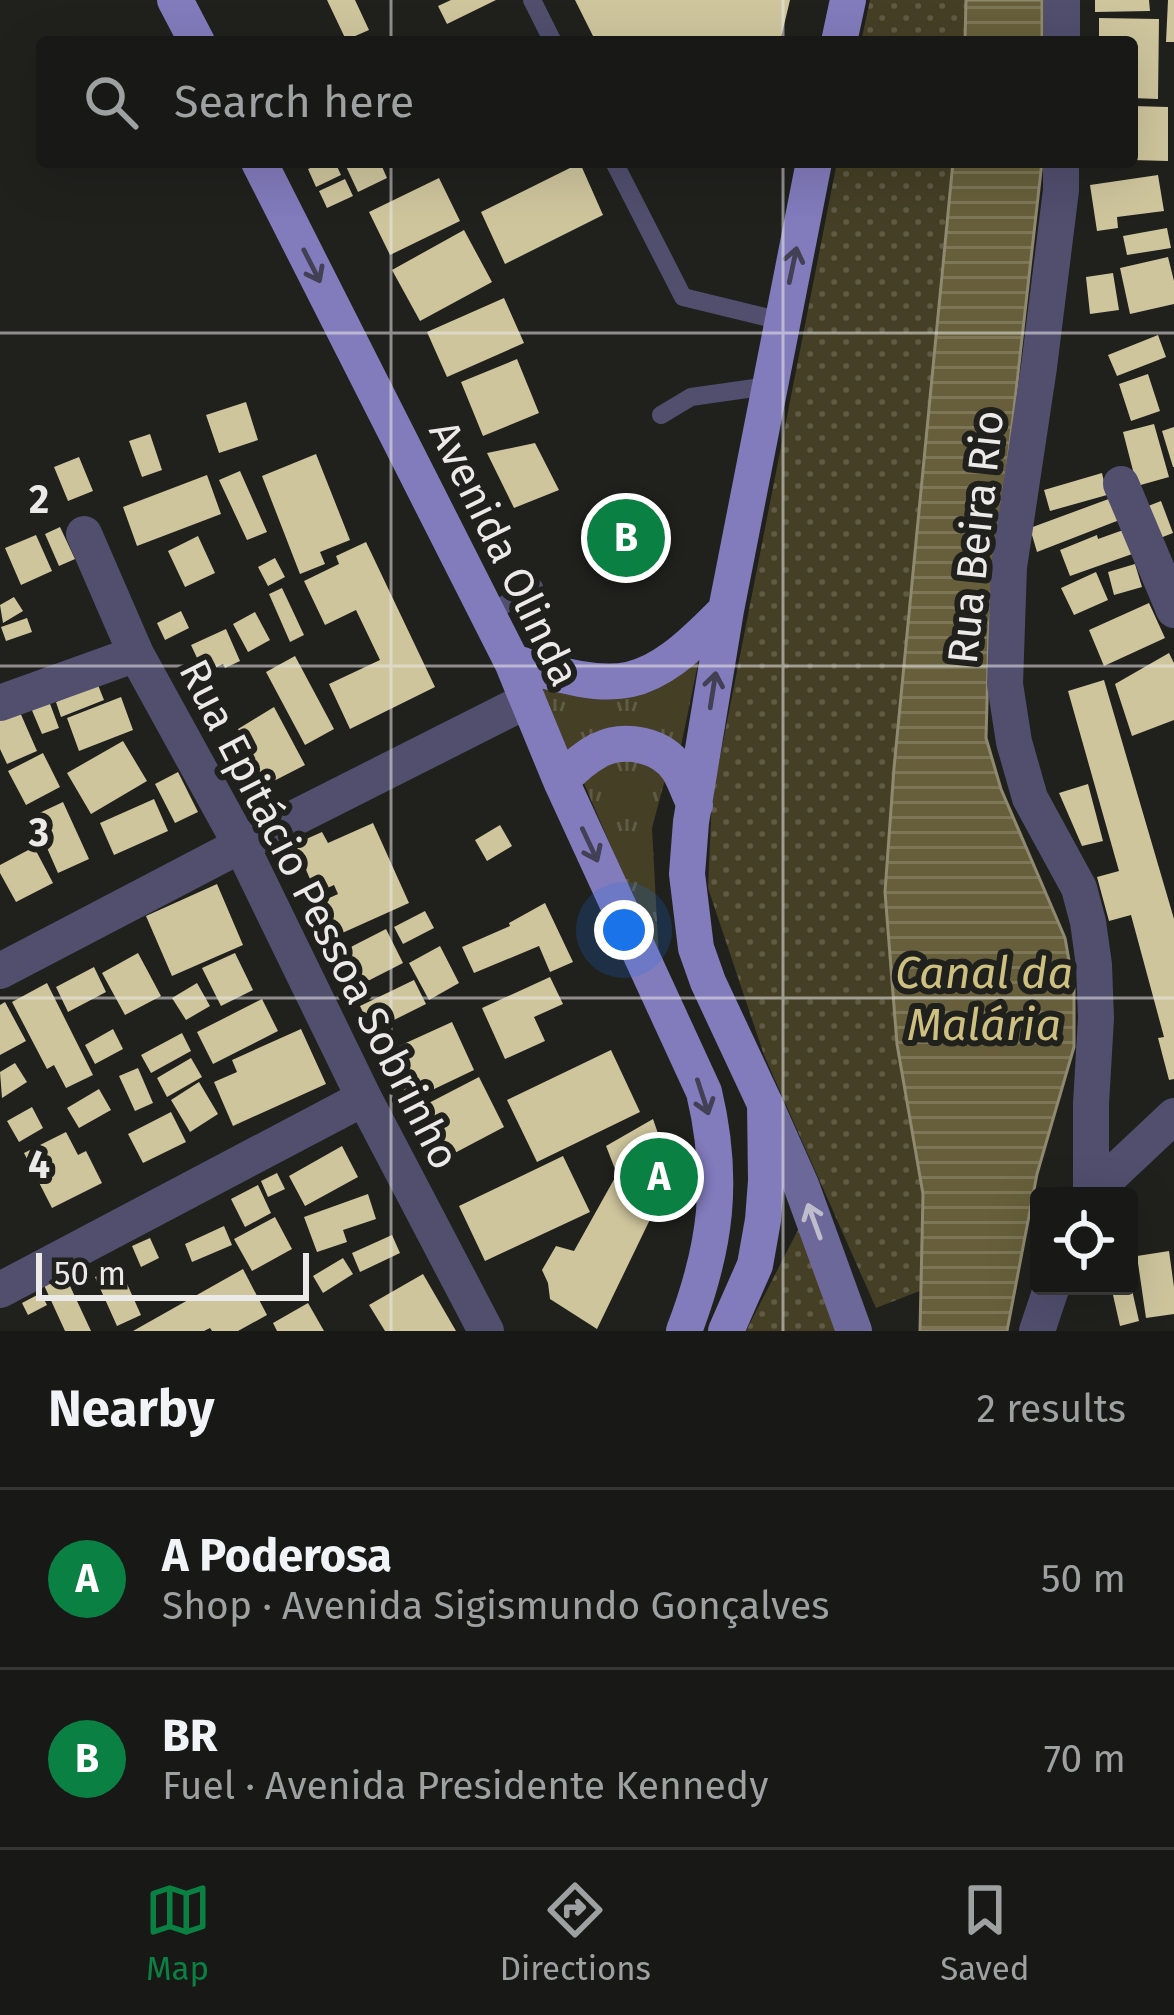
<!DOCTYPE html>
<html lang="en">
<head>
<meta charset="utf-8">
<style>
	:root { --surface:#181816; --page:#252523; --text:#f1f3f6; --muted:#9fa0a1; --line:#363735; --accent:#0b8043 }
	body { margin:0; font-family:"Fira Sans",sans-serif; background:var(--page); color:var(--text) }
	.controls { position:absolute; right:36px; bottom:36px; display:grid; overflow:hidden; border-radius:12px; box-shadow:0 12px 48px #0002 }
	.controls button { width:108px; height:108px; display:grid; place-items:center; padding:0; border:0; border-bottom:3px solid var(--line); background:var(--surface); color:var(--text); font:60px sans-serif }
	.scale { position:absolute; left:36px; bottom:30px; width:273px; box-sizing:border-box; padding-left:12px; border:6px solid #ebeae9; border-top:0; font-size:33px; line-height:42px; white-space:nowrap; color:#ebeae9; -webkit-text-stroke:9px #20201d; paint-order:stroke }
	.you { position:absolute; left:624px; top:930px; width:42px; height:42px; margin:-30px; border:9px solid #fff; border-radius:50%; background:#1a73e8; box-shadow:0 0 0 18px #1a73e833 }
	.badge { display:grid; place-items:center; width:78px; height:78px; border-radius:50%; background:var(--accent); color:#fff; font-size:39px; font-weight:700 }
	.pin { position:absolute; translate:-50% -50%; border:6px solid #fff; box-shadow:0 3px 12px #0006 }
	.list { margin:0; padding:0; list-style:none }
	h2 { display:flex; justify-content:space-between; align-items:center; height:156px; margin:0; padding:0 48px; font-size:51px }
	h2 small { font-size:39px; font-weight:400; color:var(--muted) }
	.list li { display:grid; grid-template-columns:78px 1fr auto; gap:36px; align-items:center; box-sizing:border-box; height:180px; padding:0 48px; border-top:3px solid var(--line) }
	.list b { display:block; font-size:45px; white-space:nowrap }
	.list p { margin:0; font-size:39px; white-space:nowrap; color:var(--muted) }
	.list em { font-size:39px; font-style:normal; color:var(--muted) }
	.icon { flex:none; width:66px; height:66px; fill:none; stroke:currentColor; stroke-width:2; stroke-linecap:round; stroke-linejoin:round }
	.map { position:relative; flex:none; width:1174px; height:1331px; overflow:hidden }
	.search { position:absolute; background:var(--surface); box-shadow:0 12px 48px #0002; left:36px; right:36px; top:36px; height:132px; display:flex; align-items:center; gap:30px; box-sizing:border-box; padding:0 42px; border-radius:12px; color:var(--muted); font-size:45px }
	.sheet { height:516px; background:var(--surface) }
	nav { display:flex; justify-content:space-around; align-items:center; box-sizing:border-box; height:168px; border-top:3px solid var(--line); background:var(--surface); font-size:33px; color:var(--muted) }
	nav a { display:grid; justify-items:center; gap:6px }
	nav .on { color:var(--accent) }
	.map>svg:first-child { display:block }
	.grass { fill:url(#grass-tufts) }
	.park { fill:url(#park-dots) }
	.water { fill:url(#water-rules); stroke:#8f896f; stroke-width:3 }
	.building { fill:#cec59d }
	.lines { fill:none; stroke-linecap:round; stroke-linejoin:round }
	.lane { stroke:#514e6e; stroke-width:18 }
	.street { stroke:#514e6e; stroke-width:36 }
	.secondary { stroke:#6d689a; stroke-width:36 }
	.primary { stroke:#827bbc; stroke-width:36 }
	.oneway { stroke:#424055 }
	.oneway2 { stroke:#bfbccd }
	.grid { fill:none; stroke:#ebeae9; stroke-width:3; stroke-opacity:0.55 }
	.labels { text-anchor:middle; stroke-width:12; stroke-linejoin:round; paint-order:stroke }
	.street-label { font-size:42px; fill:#ebeae9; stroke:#20201d }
	.water-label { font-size:45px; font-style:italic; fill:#cec080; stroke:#20201d }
	.grid-label { font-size:39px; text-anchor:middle; font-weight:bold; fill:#ebeae9; stroke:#20201d; stroke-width:12; stroke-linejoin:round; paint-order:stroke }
</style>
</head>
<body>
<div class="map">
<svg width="1174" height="1331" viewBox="0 0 1174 1331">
	<defs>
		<pattern id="grass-tufts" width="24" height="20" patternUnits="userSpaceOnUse" patternTransform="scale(3)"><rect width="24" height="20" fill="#443f25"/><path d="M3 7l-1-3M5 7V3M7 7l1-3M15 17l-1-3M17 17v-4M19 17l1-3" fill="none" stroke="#5f5b45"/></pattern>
		<pattern id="park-dots" width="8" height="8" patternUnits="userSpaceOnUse" patternTransform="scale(3)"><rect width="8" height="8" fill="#443f25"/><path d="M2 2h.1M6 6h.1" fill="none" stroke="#5f5b45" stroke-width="1.8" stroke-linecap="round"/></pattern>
		<pattern id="water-rules" width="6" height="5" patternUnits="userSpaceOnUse" patternTransform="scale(3)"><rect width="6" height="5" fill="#675f3b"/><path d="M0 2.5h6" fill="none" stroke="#7d7657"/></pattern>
	</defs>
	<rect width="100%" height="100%" fill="#20201d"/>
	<!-- grass -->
	<path class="grass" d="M700,654L681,746L568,762L529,678Z
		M632,756L666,776L652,828L659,959L580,774Z"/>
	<!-- park -->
	<path class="park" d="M870,0H966L965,42H861Z
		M837,162H953L940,277L897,1044L923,1194L922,1290L876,1308L764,1055L708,888L712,798Z
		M800,1226L856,1331H746Z"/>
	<!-- water -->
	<path class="water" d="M966,0H1042V42H965Z
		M953,162H1042L989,629L986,738L1001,789L1065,938L1074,989V1047L1037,1174L1007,1331H920L923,1194L897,1044L885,892L894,768Z"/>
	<!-- building -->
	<path class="building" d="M327,0H355L369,30L346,40Z
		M451,0H496L447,24L438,6Z
		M575,0H790L780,42H596Z
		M1095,0H1149L1150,11L1095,12Z
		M1168,0H1174V42H1166Z
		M1099,18L1159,19L1158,99L1132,98V42H1099Z
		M1132,106L1168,107V161L1132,160Z
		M324,162H335L341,175L316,187L308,169Z
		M344,162H380L387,178L358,192Z
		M580,163L603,215L505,264L481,212Z
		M1158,175L1164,211L1117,217L1118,228L1097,231L1090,185Z
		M439,178L460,221L390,255L369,212Z
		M345,179L353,196L327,208L319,191Z
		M1167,228L1171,248L1127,255L1123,236Z
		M464,230L492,282L420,321L392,270Z
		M1168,257L1174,281V304L1130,314L1120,268Z
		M1113,273L1119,310L1090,314L1086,277Z
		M504,298L524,343L447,377L427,332Z
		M1158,335L1166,357L1117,376L1108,355Z
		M517,359L539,413L483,436L461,382Z
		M1148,374L1160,411L1131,421L1119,384Z
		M246,402L258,440L219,453L206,415Z
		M1154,424L1169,477L1137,486L1123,432Z
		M1174,427V467H1173L1162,431Z
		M150,434L162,470L142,477L129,441Z
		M535,443L559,490L514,508L487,453Z
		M316,454L350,540L320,552L325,564L300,574L262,476Z
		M79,457L93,491L68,501L54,467Z
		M240,471L267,532L247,540L219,480Z
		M1102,473L1107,495L1050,511L1044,490Z
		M207,475L221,514L137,546L123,507Z
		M1114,497L1122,519L1037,552L1030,528Z
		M1161,501L1173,533L1155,540L1143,508Z
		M60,527L75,559L59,566L45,534Z
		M1126,529L1135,553L1070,576L1060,550L1097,535L1098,539Z
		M36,535L52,571L21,585L5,548Z
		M198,536L215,573L185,587L168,551Z
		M366,542L435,687L350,729L329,684L380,660L356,610L325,625L304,581L339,564L336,556Z
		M275,558L285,577L268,586L258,567Z
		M1135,564L1142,587L1114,595L1108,572Z
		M1096,572L1108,600L1074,615L1061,588Z
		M282,588L304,635L290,642L269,594Z
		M14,597L23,611L3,623L0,605Z
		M1149,603L1165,638L1104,666L1089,630Z
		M181,611L189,628L165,640L157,623Z
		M255,612L270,640L248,652L233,624Z
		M27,618L32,632L6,641L1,627Z
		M226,629L240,661L225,668L223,664L204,673L191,645Z
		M1169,653L1174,663V720L1132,736L1115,684Z
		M295,656L334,729L305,745L266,672Z
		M1104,680L1174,919V1079L1169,1080L1158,1038L1164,1037L1131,915L1109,921L1097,877L1119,871L1068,691Z
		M98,685L104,700L61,717L56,702Z
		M121,697L133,730L79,751L67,718Z
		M49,701L59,728L42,734L31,708Z
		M274,707L305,765L266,785L238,729Z
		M19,710L37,751L7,764L0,749V719Z
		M123,741L147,781L91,814L67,773Z
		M43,753L60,787L26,805L8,771Z
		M178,772L198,812L175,823L155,784Z
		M1088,784L1103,841L1082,846L1059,793Z
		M154,799L168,831L114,855L100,823Z
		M63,802L89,859L58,873L33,816Z
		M373,823L409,903L340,934L334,920L327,923L318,903L338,894L334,885L316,893L295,844L322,832L328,843Z
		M500,825L512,846L487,861L475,840Z
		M34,847L53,883L16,902L0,873V865Z
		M217,884L243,945L172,976L146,916Z
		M545,903L573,962L550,972L539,946L474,973L462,947L510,926L509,923Z
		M425,911L434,928L403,944L394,927Z
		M386,929L403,963L358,986L341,952Z
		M440,946L459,983L429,1000L409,963Z
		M138,953L161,996L125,1015L102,973Z
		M235,953L253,990L221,1006L202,968Z
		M94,967L106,992L68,1012L56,987Z
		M550,977L563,1004L534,1017L545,1041L505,1059L482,1008Z
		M414,980L426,1004L372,1031L360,1006Z
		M47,983L93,1075L66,1088L54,1065L47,1069L12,1002Z
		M197,983L210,1006L186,1020L172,998Z
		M262,999L278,1031L213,1064L197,1032Z
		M5,1002L26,1041L0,1055V1005Z
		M452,1022L474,1070L409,1101L386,1052Z
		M113,1029L123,1049L95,1064L85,1045Z
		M301,1029L326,1084L233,1126L214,1082L237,1072L232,1060Z
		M182,1033L191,1051L151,1073L141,1055Z
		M611,1050L640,1112L537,1162L507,1100Z
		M191,1058L202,1077L167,1097L157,1078Z
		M15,1063L27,1082L2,1098L0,1072Z
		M138,1068L153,1103L135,1111L119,1076Z
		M479,1077L504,1127L449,1156L423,1106Z
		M199,1082L218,1114L190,1132L171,1100Z
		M99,1089L111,1110L79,1128L67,1108Z
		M32,1107L43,1128L19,1142L7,1121Z
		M171,1112L186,1142L143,1163L128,1134Z
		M653,1119L672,1174L597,1329L550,1299L548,1283L542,1270L556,1246L574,1251L617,1174L606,1146Z
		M66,1132L78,1155L86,1151L102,1183L52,1208L24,1153Z
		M342,1146L358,1177L305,1206L289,1176Z
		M563,1156L590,1212L485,1261L459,1206Z
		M277,1173L285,1189L268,1197L261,1181Z
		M258,1185L271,1213L245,1227L231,1199Z
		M368,1194L376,1219L343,1230L347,1242L317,1252L304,1217Z
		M275,1217L292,1249L252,1271L234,1239Z
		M224,1226L232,1245L192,1262L185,1244Z
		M392,1235L400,1253L360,1272L352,1253Z
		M150,1238L159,1258L141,1267L132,1246Z
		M1169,1251L1174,1287V1314L1146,1318L1137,1256Z
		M343,1258L353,1274L323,1293L313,1276Z
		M119,1266L141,1315L117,1326L95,1277Z
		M243,1269L267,1315L238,1331H212L210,1328L204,1331H133Z
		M64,1273L91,1331H65L43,1283Z
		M423,1274L456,1331H385L369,1305Z
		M1132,1290L1139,1321L1120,1326L1113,1295Z
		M41,1293L47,1305L28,1315L22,1303Z
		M308,1303L324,1331H277L273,1323Z"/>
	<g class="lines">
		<!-- lane -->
		<path class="lane" d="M532,0L553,42
			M614,162L683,297L781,321
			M661,415L691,397L769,386
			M487,615L534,587"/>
		<!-- street -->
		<path class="street" d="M1062,42V0
			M1061,162V190L1039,367L1009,567L1005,684L1014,742L1030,798L1079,888L1088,922L1094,965L1096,1018L1091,1104V1192
			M1121,484L1174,610
			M84,534L136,654L241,845L364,1098L486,1331
			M0,703L136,654
			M0,971L241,845L528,700
			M1089,1196L1174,1116
			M0,1290L364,1098
			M1037,1331L1052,1286"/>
		<!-- secondary -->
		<path class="secondary" d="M765,1104L801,1185L854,1331"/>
		<!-- primary -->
		<path class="primary" d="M175,0L197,42
			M839,42L848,0
			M259,162L512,662L561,781L704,1092C725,1180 716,1247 684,1331
			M512,662C623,693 643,695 726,610
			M561,781C572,769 584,758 599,750C625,737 662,745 678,769C685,780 689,794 695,805
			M726,1331L755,1265L763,1220L766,1181L765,1104L708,982L696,948L687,874L691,822L726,610L814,162"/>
	</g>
	<!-- one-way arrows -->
	<defs><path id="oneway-shaft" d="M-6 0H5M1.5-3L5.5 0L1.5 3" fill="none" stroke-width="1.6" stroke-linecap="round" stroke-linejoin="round" transform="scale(3)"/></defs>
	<g class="oneway">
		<use href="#oneway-shaft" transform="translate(793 265) rotate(-78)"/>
		<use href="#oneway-shaft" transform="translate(312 266) rotate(63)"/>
		<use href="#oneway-shaft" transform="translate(713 690) rotate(-81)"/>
		<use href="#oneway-shaft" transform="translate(590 845) rotate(65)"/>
		<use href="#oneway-shaft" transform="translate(703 1097) rotate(72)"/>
	</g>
	<use class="oneway2" href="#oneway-shaft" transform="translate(814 1221) rotate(-110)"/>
	<!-- grid -->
	<path class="grid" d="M391,0V42M783,0V42M391,162V1331M783,162V1331M0,333H1174M0,666H1174M0,998H1174"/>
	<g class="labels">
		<!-- street labels -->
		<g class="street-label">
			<text transform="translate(975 537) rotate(-84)" y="15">Rua Beira Rio</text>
			<text transform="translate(505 553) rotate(64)" y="15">Avenida Olinda</text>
			<text transform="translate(320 914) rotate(63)" y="15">Rua Epitácio Pessoa Sobrinho</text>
		</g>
		<!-- water labels -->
		<g class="water-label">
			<text x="984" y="988">Canal da<tspan x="984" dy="52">Malária</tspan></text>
		</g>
	</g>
	<g class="grid-label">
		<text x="39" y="513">2</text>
		<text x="39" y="846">3</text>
		<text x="39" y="1178">4</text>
	</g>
</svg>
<div class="controls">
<button><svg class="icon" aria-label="locate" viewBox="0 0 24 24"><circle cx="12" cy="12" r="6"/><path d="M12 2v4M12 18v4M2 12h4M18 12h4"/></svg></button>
</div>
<div class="scale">50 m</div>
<div class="you"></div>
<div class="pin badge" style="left:659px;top:1177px">A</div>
<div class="pin badge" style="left:626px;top:538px">B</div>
<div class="search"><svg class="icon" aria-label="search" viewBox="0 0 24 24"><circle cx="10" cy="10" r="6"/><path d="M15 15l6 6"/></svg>Search here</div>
</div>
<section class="sheet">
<h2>Nearby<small>2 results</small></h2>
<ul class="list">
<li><span class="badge">A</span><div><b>A Poderosa</b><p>Shop · Avenida Sigismundo Gonçalves</p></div><em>50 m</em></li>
<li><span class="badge">B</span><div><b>BR</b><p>Fuel · Avenida Presidente Kennedy</p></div><em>70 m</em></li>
</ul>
</section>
<nav>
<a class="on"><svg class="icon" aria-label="map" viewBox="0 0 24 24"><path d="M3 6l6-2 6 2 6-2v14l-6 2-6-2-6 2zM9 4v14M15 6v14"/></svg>Map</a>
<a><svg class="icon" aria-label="directions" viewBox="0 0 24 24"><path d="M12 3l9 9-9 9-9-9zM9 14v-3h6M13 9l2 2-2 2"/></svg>Directions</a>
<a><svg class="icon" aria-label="saved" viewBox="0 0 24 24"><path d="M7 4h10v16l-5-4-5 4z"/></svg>Saved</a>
</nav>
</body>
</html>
